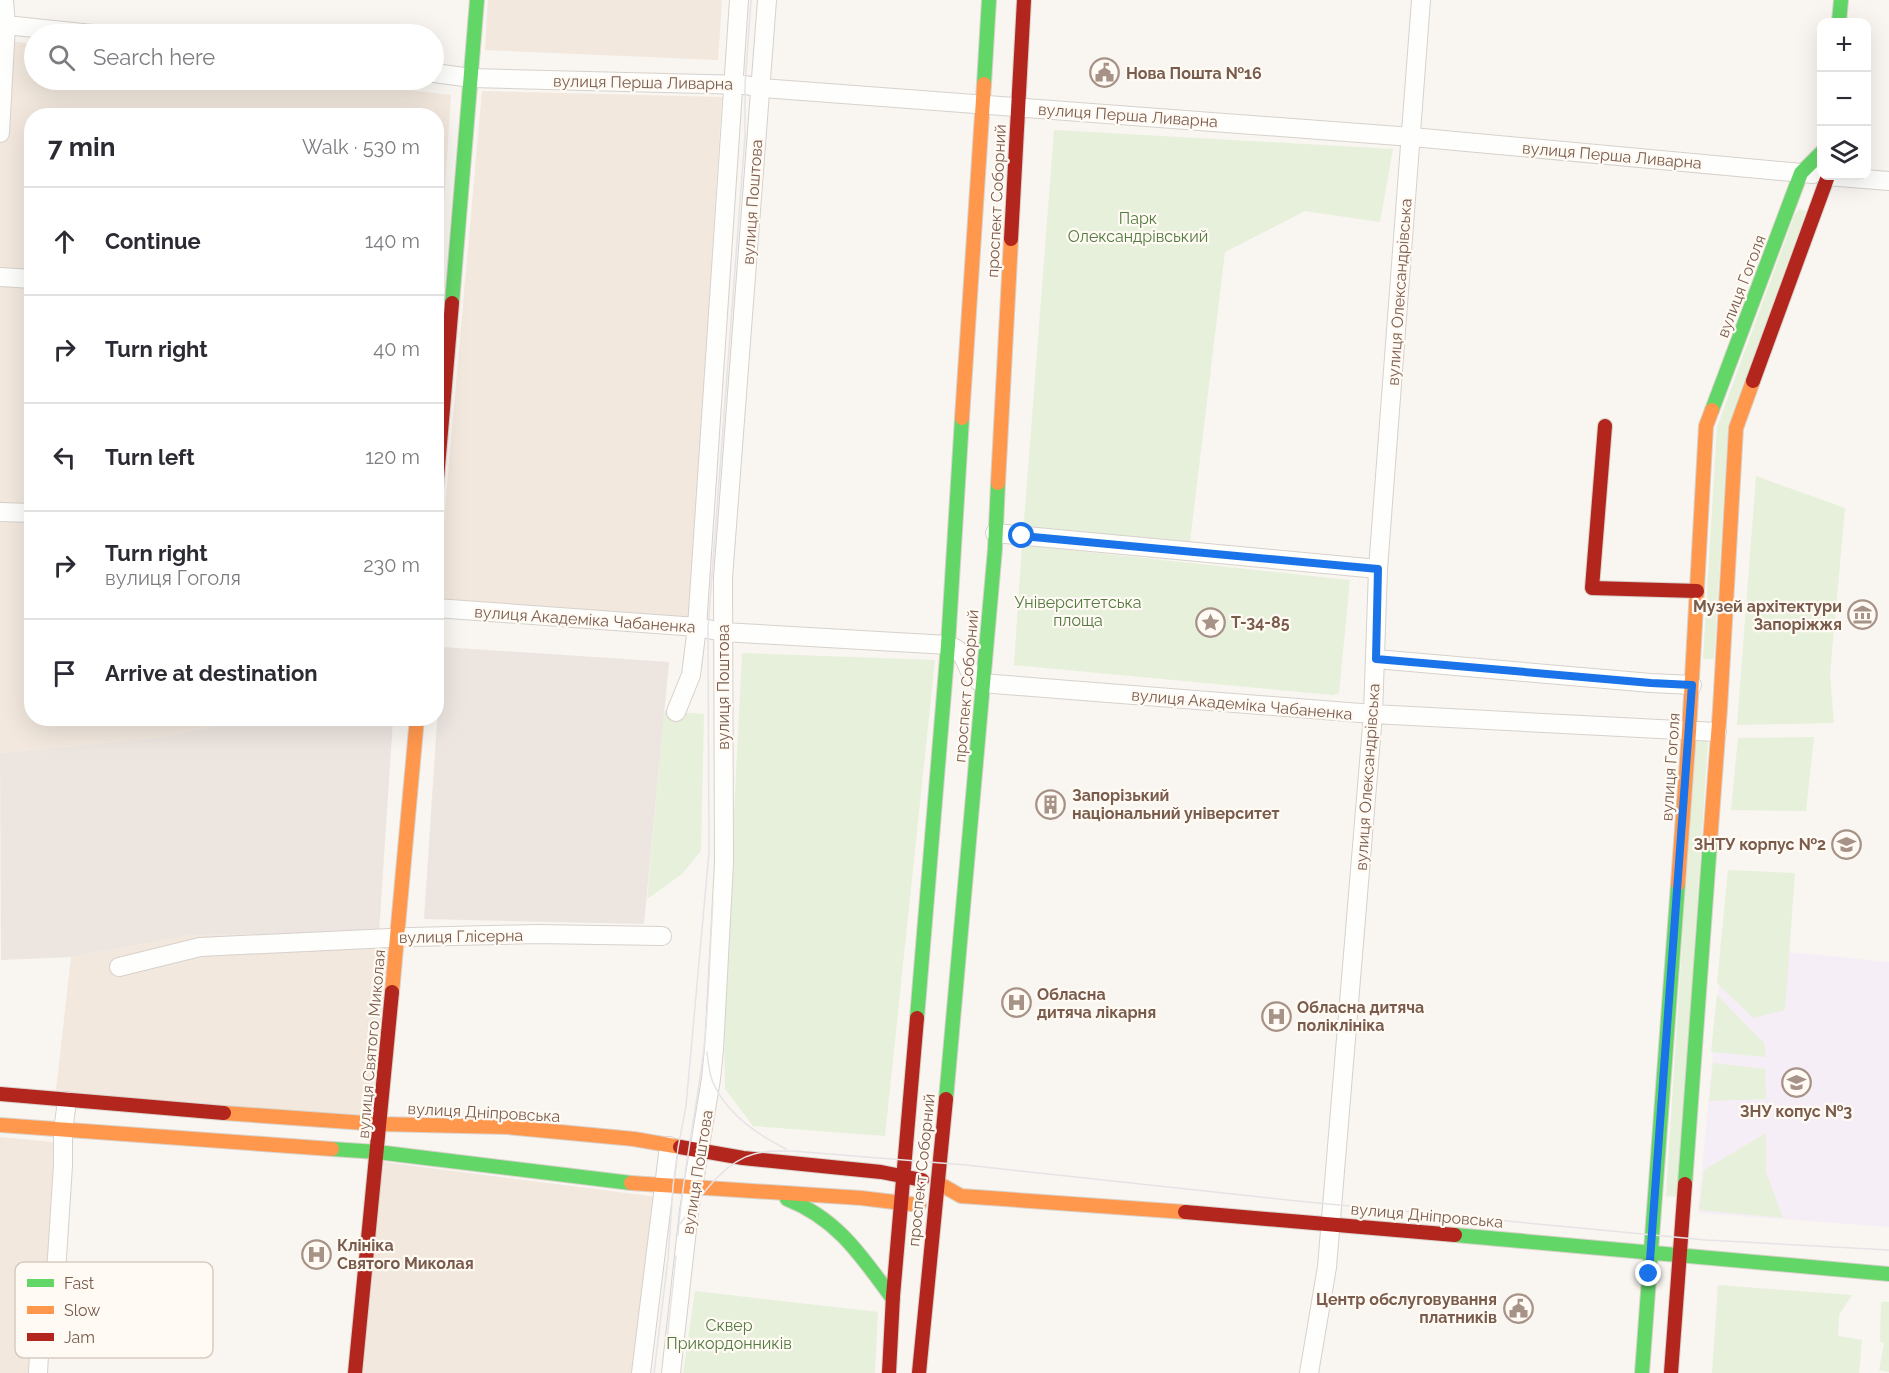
<!DOCTYPE html>
<html lang="en">
<head>
<meta charset="utf-8">
<style>
	:root { --surface:#fff; --page:#f7f7f7; --text:#2b2b33; --muted:#7c7c81; --line:#e1e1e2 }
	body { margin:0; font-family:Raleway,sans-serif; background:var(--page); color:var(--text) }
	.controls { position:absolute; right:18px; top:18px; display:grid; overflow:hidden; border-radius:12px; box-shadow:0 6px 24px #0002 }
	.controls button { width:54px; height:54px; display:grid; place-items:center; padding:0; border:0; border-bottom:2px solid var(--line); background:var(--surface); color:var(--text); font:30px sans-serif }
	.stop { position:absolute; width:18px; height:18px; margin:-14px; border:4px solid #1a73e8; border-radius:50%; background:#fff }
	.stop.end { background:#1a73e8; border-color:#fff; box-shadow:0 2px 6px #0008 }
	.list { margin:0; padding:0; list-style:none }
	h2 { display:flex; justify-content:space-between; align-items:center; height:78px; margin:0; padding:0 24px; font-size:26px }
	h2 small { font-size:20px; font-weight:400; color:var(--muted) }
	.list li { display:grid; grid-template-columns:39px 1fr auto; gap:18px; align-items:center; box-sizing:border-box; height:108px; padding:0 24px; border-top:2px solid var(--line) }
	.list b { display:block; font-size:22px; white-space:nowrap }
	.list p { margin:0; font-size:20px; white-space:nowrap; color:var(--muted) }
	.list em { font-size:20px; font-style:normal; color:var(--muted) }
	.icon { flex:none; width:33px; height:33px; fill:none; stroke:currentColor; stroke-width:2; stroke-linecap:round; stroke-linejoin:round }
	.map { position:relative; flex:none; width:1889px; height:1373px; overflow:hidden }
	.search { position:absolute; background:var(--surface); box-shadow:0 6px 24px #0002; left:24px; top:24px; width:420px; height:66px; display:flex; align-items:center; gap:15px; box-sizing:border-box; padding:0 21px; border-radius:33px; color:var(--muted); font-size:22px }
	.panel { position:absolute; background:var(--surface); box-shadow:0 6px 24px #0002; left:24px; top:108px; width:420px; height:618px; border-radius:24px }
	.map>svg:first-child { display:block }
	.residential { fill:#f2e8de }
	.industrial { fill:#ede5e0 }
	.education { fill:#f6eef6 }
	.green { fill:#e7f0db }
	.lines { fill:none; stroke-linecap:round; stroke-linejoin:round }
	.street-casing { stroke:#d7d1cb; stroke-width:20 }
	.fast-casing { stroke:#d9d2cb; stroke-width:16 }
	.slow-casing { stroke:#d9d2cb; stroke-width:16 }
	.jam-casing { stroke:#d9d2cb; stroke-width:16 }
	.street { stroke:#fefefd; stroke-width:18 }
	.fast { stroke:#63d668; stroke-width:14 }
	.slow { stroke:#ff974d; stroke-width:14 }
	.jam { stroke:#b3261e; stroke-width:14 }
	.tram { stroke:#e6e3e7; stroke-width:1.5 }
	.route { stroke:#1a73e8; stroke-width:8 }
	.labels { text-anchor:middle; stroke-width:4.5; stroke-linejoin:round; paint-order:stroke }
	.poi-label { font-size:16px; font-weight:bold; fill:#7a5c4d; stroke:#fffaf3; text-anchor:start }
	.street-label { font-size:16px; fill:#7a5c4d; stroke:#fffaf3 }
	.park-label { font-size:16px; fill:#537a41; stroke:#fffaf3 }
	.key { fill:#fffaf3; stroke:#d7cbc1; stroke-width:1.5 }
	.key-label { font-size:16px; fill:#7a5c4d }
</style>
</head>
<body>
<div class="map">
<svg width="1889" height="1373" viewBox="0 0 1889 1373">
	<rect width="100%" height="100%" fill="#f9f5f0"/>
	<!-- residential -->
	<path class="residential" d="M488,0H722L718,60L485,50Z
		M0,40L34,44V80H325L451,95L437,310L436,116H32V718L252,719L157,738L0,753Z
		M482,91L722,97L689,618L437,598Z
		M379,933L389,943L372,1106L365,1117L56,1091L71,957L191,935Z
		M0,1137L53,1142L52,1273L34,1373H0Z
		M383,1162L658,1197L634,1373H362Z"/>
	<!-- industrial -->
	<path class="industrial" d="M442,647L669,662L644,924L424,919Z
		M252,719H393L379,933L191,935L71,957L1,960L0,753L157,738Z"/>
	<!-- education -->
	<path class="education" d="M1723,945L1889,962V1227L1698,1213Z"/>
	<!-- green -->
	<path class="green" d="M1054,130L1393,149L1380,222L1305,211L1225,252L1189,550L1023,535Z
		M1800,209L1806,211L1728,429L1714,659H1703L1717,427L1795,214Z
		M1756,476L1845,508L1830,674L1834,723L1737,725Z
		M1022,545L1350,580L1339,693L1332,695L1014,665Z
		M742,653L935,660L885,1136L753,1126L725,1089L724,1015Z
		M664,711L704,714L701,851L682,874L647,899Z
		M1814,737L1806,811L1731,810L1738,738Z
		M1695,740L1708,741L1678,1197L1666,1196Z
		M1728,870L1795,873L1785,1010L1753,1018L1717,983Z
		M1717,995L1764,1043L1766,1057L1711,1052Z
		M1713,1063L1765,1069L1766,1099L1709,1101Z
		M1766,1133V1172L1783,1218L1699,1210L1704,1170Z
		M1718,1285L1852,1295L1839,1315L1838,1336L1862,1340L1859,1373H1712Z
		M695,1291L878,1312L875,1373H683Z
		M1881,1302H1889V1372L1879,1370L1884,1343L1880,1342Z"/>
	<g class="lines">
		<defs>
			<path id="street" d="M6,25L92,34
				M434,73L472,78L745,85L761,88L1412,137L1813,174
				M0,133L6,25L4,0
				M1827,176L1889,181
				M0,277L32,279
				M0,512L32,513
				M995,533L1378,569
				M436,608L697,627L723,632L948,645C971,652 962,673 982,683L1373,714L1717,732
				M1376,659L1651,683L1692,685
				M676,712L691,675L697,627L739,0
				M119,967L200,947L411,937L536,934L662,936
				M38,1373L41,1320L56,1273L63,1165V1131L67,1101
				M641,1373L669,1146
				M671,1373L689,1211L711,1079L714,1049L724,863L723,578L767,0
				M1309,1373L1327,1267L1373,714L1378,569L1421,0"/>
			<path id="fast" d="M1839,22L1841,0
				M984,84L989,0
				M452,303L477,0
				M1712,410L1801,173L1822,152
				M917,1018L948,645L962,418
				M946,1099L995,549L998,483
				M332,1149L377,1152L631,1183
				M1685,1184L1710,842
				M787,1199C838,1219 862,1257 893,1299
				M1455,1235L1889,1274
				M1642,1373L1678,884"/>
			<path id="slow" d="M962,418L984,84
				M998,483L1011,239
				M1710,842L1720,709L1736,428L1753,381
				M1678,884L1689,732L1706,426L1712,410
				M392,992L417,718
				M224,1113L379,1124L507,1127L634,1139L680,1147
				M0,1125L332,1149
				M631,1183L861,1198L919,1205
				M938,1183L961,1196L1185,1212"/>
			<path id="jam" d="M1011,239L1024,0
				M1753,381L1828,176
				M1605,426L1592,588L1697,591
				M436,490L452,303
				M0,1094L224,1113
				M680,1147L743,1158L881,1172L922,1180
				M1185,1212L1455,1235
				M355,1373L392,992
				M889,1373L893,1296L917,1018
				M919,1373L946,1099
				M1671,1373L1685,1184"/>
		</defs>
		<!-- street casing -->
		<use href="#street" class="street-casing"/>
		<!-- fast casing -->
		<use href="#fast" class="fast-casing"/>
		<!-- slow casing -->
		<use href="#slow" class="slow-casing"/>
		<!-- jam casing -->
		<use href="#jam" class="jam-casing"/>
		<!-- street -->
		<use href="#street" class="street"/>
		<!-- fast -->
		<use href="#fast" class="fast"/>
		<!-- slow -->
		<use href="#slow" class="slow"/>
		<!-- jam -->
		<use href="#jam" class="jam"/>
		<!-- tram -->
		<path class="tram" d="M707,1052C708,1061 709,1072 712,1080C725,1113 756,1134 786,1149
			M679,1225C698,1201 722,1162 754,1154C766,1150 779,1151 792,1151L966,1165L1297,1201L1706,1240L1889,1250
			M678,1235C683,1169 698,1105 705,1039C709,993 710,947 713,901
			M667,1340L676,1256
			M654,1373L668,1259L673,1186L678,1148L686,1106L709,852L708,628L745,136V85L751,0"/>
	</g>
	<g class="lines">
		<!-- route -->
		<path class="route" d="M1022,536L1378,569L1376,659L1651,683L1692,685L1649,1274"/>
	</g>
	<!-- icons -->
	<defs>
		<symbol id="civic-ring" viewBox="-11 -11 22 22"><circle r="9.5" fill="#fffaf3" stroke="#a69286" stroke-width="1.5"/><path d="M-.6-6.5H3V-4.5H.6V-3L4-1V1h2V6H-6V1h2V-1L-.6-3ZM-1.2 2.5V6h2.4V2.5Z" fill="#a69286"/></symbol>
		<symbol id="museum-ring" viewBox="-11 -11 22 22"><circle r="9.5" fill="#fffaf3" stroke="#a69286" stroke-width="1.5"/><path d="M0-6L6-3V-2H-6V-3ZM-5-1h2V3h-2ZM-1-1h2V3h-2ZM3-1h2V3H3ZM-6 4H6V6H-6Z" fill="#a69286"/></symbol>
		<symbol id="sight-ring" viewBox="-11 -11 22 22"><circle r="9.5" fill="#fffaf3" stroke="#a69286" stroke-width="1.5"/><path d="M0-6L1.8-2.2L6-1.7L2.9 1.2L3.7 5.4L0 3.3L-3.7 5.4L-2.9 1.2L-6-1.7L-1.8-2.2Z" fill="#a69286"/></symbol>
		<symbol id="building-ring" viewBox="-11 -11 22 22"><circle r="9.5" fill="#fffaf3" stroke="#a69286" stroke-width="1.5"/><path d="M-4-6H4V6H1V3H-1V6H-4ZM-2.5-4.3h1.7v1.8h-1.7ZM.8-4.3h1.7v1.8H.8ZM-2.5-1h1.7V.8h-1.7ZM.8-1h1.7V.8H.8Z" fill="#a69286"/></symbol>
		<symbol id="university-ring" viewBox="-11 -11 22 22"><circle r="9.5" fill="#fffaf3" stroke="#a69286" stroke-width="1.5"/><path d="M0-5L7-2L0 1L-7-2ZM-4 1L0 2.5L4 1V4Q0 6-4 4Z" fill="#a69286"/></symbol>
		<symbol id="hospital-ring" viewBox="-11 -11 22 22"><circle r="9.5" fill="#fffaf3" stroke="#a69286" stroke-width="1.5"/><path d="M-5-5h3v3.5h4V-5h3V5h-3V1.5h-4V5h-3Z" fill="#a69286"/></symbol>
	</defs>
	<g fill-rule="evenodd">
		<use href="#civic-ring" x="1088" y="56" width="33" height="33"/>
		<use href="#museum-ring" x="1846" y="598" width="33" height="33"/>
		<use href="#sight-ring" x="1194" y="606" width="33" height="33"/>
		<use href="#building-ring" x="1034" y="788" width="33" height="33"/>
		<use href="#university-ring" x="1830" y="828" width="33" height="33"/>
		<use href="#hospital-ring" x="1000" y="986" width="33" height="33"/>
		<use href="#hospital-ring" x="1260" y="1000" width="33" height="33"/>
		<use href="#university-ring" x="1780" y="1066" width="33" height="33"/>
		<use href="#hospital-ring" x="300" y="1238" width="33" height="33"/>
		<use href="#civic-ring" x="1502" y="1292" width="33" height="33"/>
	</g>
	<g class="labels">
		<!-- poi labels -->
		<g class="poi-label">
			<text x="1126" y="79">Нова Пошта №16</text>
			<text x="1842" y="612" text-anchor="end">Музей архітектури<tspan x="1842" dy="18">Запоріжжя</tspan></text>
			<text x="1231" y="628">Т-34-85</text>
			<text x="1072" y="801">Запорізький<tspan x="1072" dy="18">національний університет</tspan></text>
			<text x="1826" y="850" text-anchor="end">ЗНТУ корпус №2</text>
			<text x="1037" y="1000">Обласна<tspan x="1037" dy="18">дитяча лікарня</tspan></text>
			<text x="1297" y="1013">Обласна дитяча<tspan x="1297" dy="18">поліклініка</tspan></text>
			<text x="1796" y="1117" text-anchor="middle">ЗНУ копус №3</text>
			<text x="337" y="1251">Клініка<tspan x="337" dy="18">Святого Миколая</tspan></text>
			<text x="1497" y="1305" text-anchor="end">Центр обслуговування<tspan x="1497" dy="18">платників</tspan></text>
		</g>
		<!-- street labels -->
		<g class="street-label">
			<text transform="translate(643 82) rotate(1)" y="6">вулиця Перша Ливарна</text>
			<text transform="translate(1128 115) rotate(4)" y="6">вулиця Перша Ливарна</text>
			<text transform="translate(1612 155) rotate(5)" y="6">вулиця Перша Ливарна</text>
			<text transform="translate(996 201) rotate(-87)" y="6">проспект Соборний</text>
			<text transform="translate(752 202) rotate(-86)" y="6">вулиця Поштова</text>
			<text transform="translate(1741 286) rotate(-69)" y="6">вулиця Гоголя</text>
			<text transform="translate(1399 292) rotate(-86)" y="6">вулиця Олександрівська</text>
			<text transform="translate(585 619) rotate(4)" y="6">вулиця Академіка Чабаненка</text>
			<text transform="translate(966 686) rotate(-85)" y="6">проспект Соборний</text>
			<text transform="translate(723 687) rotate(-90)" y="6">вулиця Поштова</text>
			<text transform="translate(1242 704) rotate(5)" y="6">вулиця Академіка Чабаненка</text>
			<text transform="translate(1670 767) rotate(-86)" y="6">вулиця Гоголя</text>
			<text transform="translate(1367 777) rotate(-86)" y="6">вулиця Олександрівська</text>
			<text transform="translate(461 936) rotate(-1)" y="6">вулиця Глісерна</text>
			<text transform="translate(371 1044) rotate(-85)" y="6">вулиця Святого Миколая</text>
			<text transform="translate(484 1112) rotate(3)" y="6">вулиця Дніпровська</text>
			<text transform="translate(921 1170) rotate(-84)" y="6">проспект Соборний</text>
			<text transform="translate(697 1172) rotate(-81)" y="6">вулиця Поштова</text>
			<text transform="translate(1427 1215) rotate(5)" y="6">вулиця Дніпровська</text>
		</g>
		<!-- park labels -->
		<g class="park-label">
			<text x="1138" y="224">Парк<tspan x="1138" dy="18">Олександрівський</tspan></text>
			<text x="1078" y="608">Університетська<tspan x="1078" dy="18">площа</tspan></text>
			<text x="729" y="1331">Сквер<tspan x="729" dy="18">Прикордонників</tspan></text>
		</g>
	</g>
	<!-- legend -->
	<rect x="15" y="1262" width="198" height="96" rx="9" class="key"/>
	<rect x="27" y="1279" width="27" height="8" fill="#63d668"/>
	<rect x="27" y="1306" width="27" height="8" fill="#ff974d"/>
	<rect x="27" y="1333" width="27" height="8" fill="#b3261e"/>
	<g class="key-label">
		<text x="64" y="1289">Fast</text>
		<text x="64" y="1316">Slow</text>
		<text x="64" y="1343">Jam</text>
	</g>
</svg>
<div class="controls">
<button>+</button>
<button>−</button>
<button><svg class="icon" aria-label="layers" viewBox="0 0 24 24"><path d="M12 4l9 5-9 5-9-5zM3 14l9 5 9-5"/></svg></button>
</div>
<div class="stop" style="left:1022px;top:536px"></div>
<div class="stop end" style="left:1649px;top:1274px"></div>
<div class="search"><svg class="icon" aria-label="search" viewBox="0 0 24 24"><circle cx="10" cy="10" r="6"/><path d="M15 15l6 6"/></svg>Search here</div>
<section class="panel">
<h2>7 min<small>Walk · 530 m</small></h2>
<ul class="list">
<li><svg class="icon" aria-label="ahead" viewBox="0 0 24 24"><path d="M12 20V5M6 11l6-6 6 6"/></svg><div><b>Continue</b></div><em>140 m</em></li>
<li><svg class="icon" aria-label="right" viewBox="0 0 24 24"><path d="M7 20v-9h11M14 6l5 5-5 5"/></svg><div><b>Turn right</b></div><em>40 m</em></li>
<li><svg class="icon" aria-label="left" viewBox="0 0 24 24"><path d="M17 20v-9H6M10 6l-5 5 5 5"/></svg><div><b>Turn left</b></div><em>120 m</em></li>
<li><svg class="icon" aria-label="right" viewBox="0 0 24 24"><path d="M7 20v-9h11M14 6l5 5-5 5"/></svg><div><b>Turn right</b><p>вулиця Гоголя</p></div><em>230 m</em></li>
<li><svg class="icon" aria-label="arrive" viewBox="0 0 24 24"><path d="M6 21V4h12l-3 4 3 4H6"/></svg><div><b>Arrive at destination</b></div></li>
</ul>
</section>
</div>
</body>
</html>
